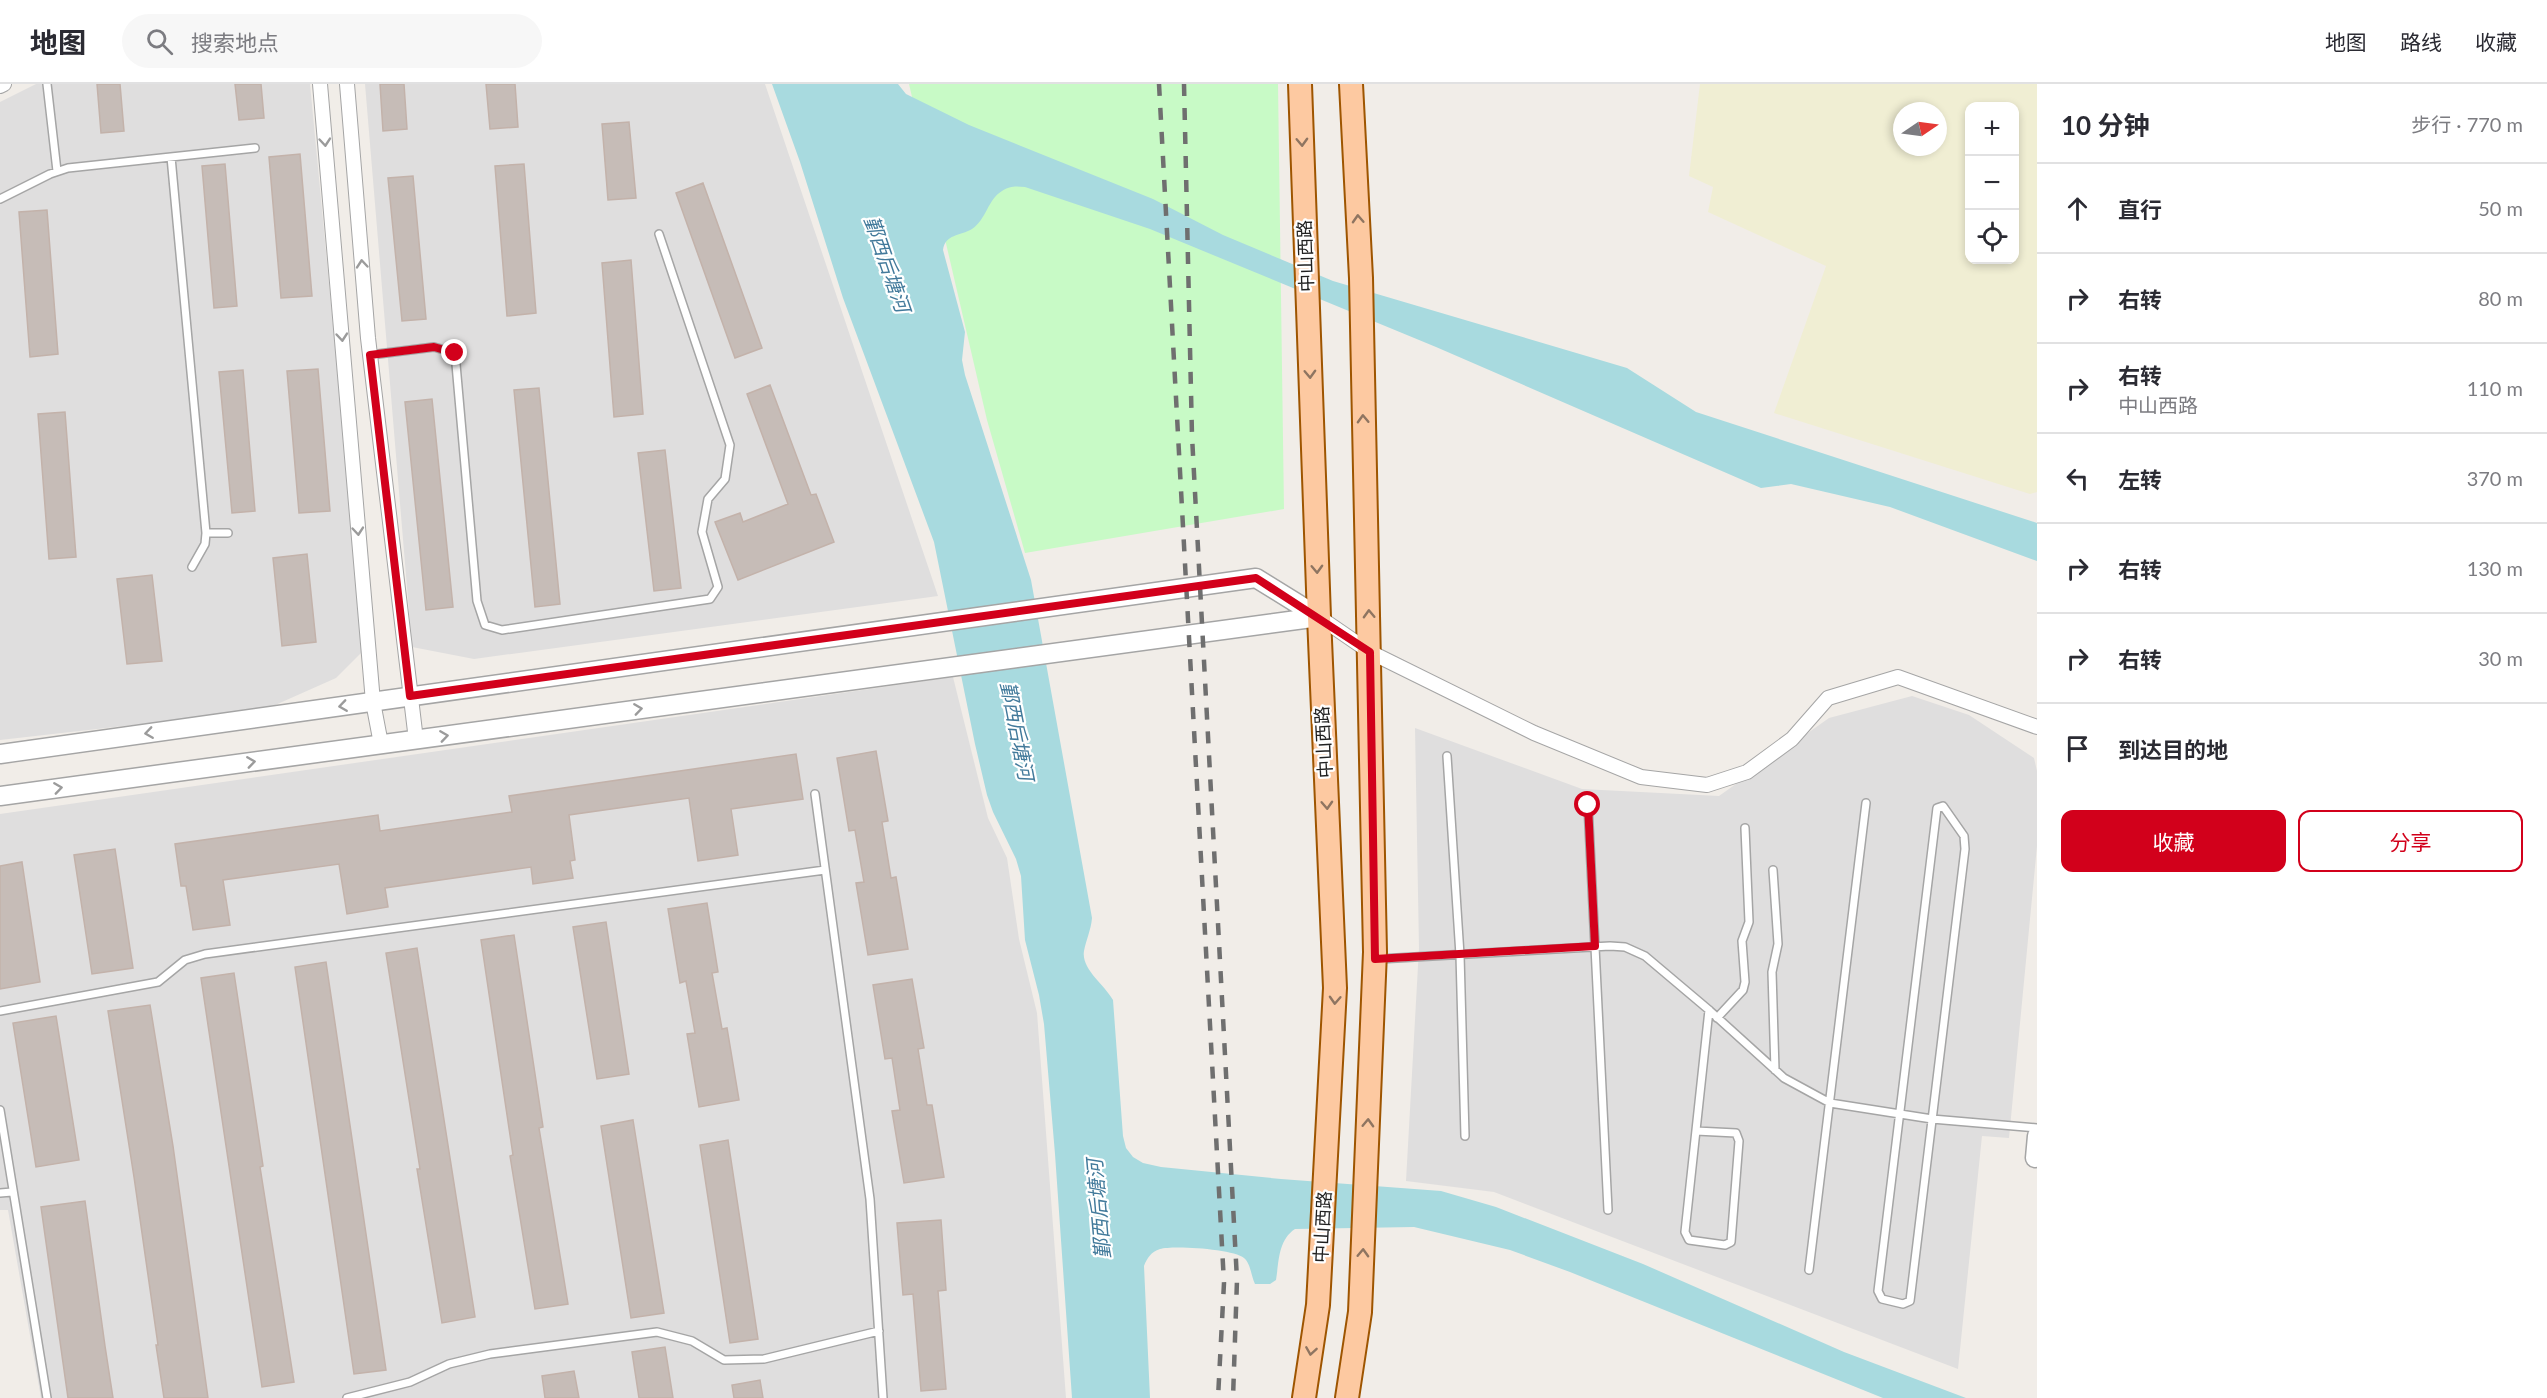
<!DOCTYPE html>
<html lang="zh">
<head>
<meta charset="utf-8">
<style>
	:root { --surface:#fff; --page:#f7f7f7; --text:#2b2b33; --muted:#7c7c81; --line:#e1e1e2; --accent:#d2001b }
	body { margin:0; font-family:Lato,"Noto Sans SC",sans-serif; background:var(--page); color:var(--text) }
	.controls { position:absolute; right:18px; top:18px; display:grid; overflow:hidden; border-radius:12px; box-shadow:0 3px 9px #0003 }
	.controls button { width:54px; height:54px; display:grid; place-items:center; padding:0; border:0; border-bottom:2px solid var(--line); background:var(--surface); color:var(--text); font:30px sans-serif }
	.compass { position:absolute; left:1893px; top:18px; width:54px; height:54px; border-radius:50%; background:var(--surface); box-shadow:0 3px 9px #0003; rotate:77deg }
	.stop { position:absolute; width:18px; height:18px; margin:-14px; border:4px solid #d2001b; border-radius:50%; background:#fff }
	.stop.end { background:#d2001b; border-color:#fff; box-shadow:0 2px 6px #0008 }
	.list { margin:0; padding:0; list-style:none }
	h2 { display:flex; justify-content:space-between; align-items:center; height:78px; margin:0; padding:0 24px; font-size:26px }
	h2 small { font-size:20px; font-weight:400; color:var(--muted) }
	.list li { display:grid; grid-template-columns:39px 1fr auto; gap:18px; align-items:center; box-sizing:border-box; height:90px; padding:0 24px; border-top:2px solid var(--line) }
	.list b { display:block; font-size:22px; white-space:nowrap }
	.list p { margin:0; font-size:20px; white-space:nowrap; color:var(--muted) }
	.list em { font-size:20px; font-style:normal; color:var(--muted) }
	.actions { display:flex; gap:12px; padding:18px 24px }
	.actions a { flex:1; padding:14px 0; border:2px solid var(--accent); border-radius:12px; text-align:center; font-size:21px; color:var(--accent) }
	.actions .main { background:var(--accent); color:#fff }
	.icon { flex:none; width:33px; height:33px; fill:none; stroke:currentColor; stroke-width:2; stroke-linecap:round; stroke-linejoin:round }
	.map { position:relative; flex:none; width:2037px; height:1314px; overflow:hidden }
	header { display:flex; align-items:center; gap:36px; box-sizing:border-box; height:84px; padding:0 30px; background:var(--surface); border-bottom:2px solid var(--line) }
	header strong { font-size:28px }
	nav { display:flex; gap:33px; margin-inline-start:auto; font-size:21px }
	.search { width:420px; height:54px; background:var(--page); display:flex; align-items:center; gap:15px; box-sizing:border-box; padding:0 21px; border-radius:33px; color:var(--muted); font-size:22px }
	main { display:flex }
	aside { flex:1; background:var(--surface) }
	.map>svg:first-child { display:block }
	.residential { fill:#dfdede }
	.farmland { fill:#f0eed3; fill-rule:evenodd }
	.park { fill:#c8fac6 }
	.water { fill:#a8dadf }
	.building { fill:#c6bcb7; stroke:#c3b2aa; stroke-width:1.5 }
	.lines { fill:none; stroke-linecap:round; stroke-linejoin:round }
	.service-casing { stroke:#a5a5a5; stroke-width:10 }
	.minor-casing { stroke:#a5a5a5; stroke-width:16 }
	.tertiary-casing { stroke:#a5a5a5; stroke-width:21 }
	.primary-casing { stroke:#9e5500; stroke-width:26 }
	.service { stroke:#fff; stroke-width:7 }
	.minor { stroke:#fff; stroke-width:14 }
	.tertiary { stroke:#fff; stroke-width:18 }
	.primary { stroke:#fdc9a1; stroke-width:22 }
	.rail { stroke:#6f6f6f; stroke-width:4.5; stroke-dasharray:12 12; stroke-linecap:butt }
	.oneway { stroke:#9b9b9b }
	.oneway2 { stroke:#8f7561 }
	.route { stroke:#d2001b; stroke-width:8 }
	.labels { text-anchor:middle; stroke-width:4.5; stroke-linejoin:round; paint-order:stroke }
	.street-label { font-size:18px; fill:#212121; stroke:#fff }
	.water-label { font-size:20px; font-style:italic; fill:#427a9b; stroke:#fff }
</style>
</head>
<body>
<header>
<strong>地图</strong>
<div class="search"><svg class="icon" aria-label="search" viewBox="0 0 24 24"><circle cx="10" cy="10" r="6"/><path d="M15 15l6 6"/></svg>搜索地点</div>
<nav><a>地图</a><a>路线</a><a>收藏</a></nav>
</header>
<main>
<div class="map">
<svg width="2037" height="1314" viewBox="0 0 2037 1314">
	<rect width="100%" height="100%" fill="#f1ede8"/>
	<!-- residential -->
	<path class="residential" d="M36,0H310L364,566L336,594L264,626L0,656V18Z
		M365,0H765L938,512L474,575L412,563Z
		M953,593L988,734L1007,774L1019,855L1037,929L1066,1314H41L8,1126H0V730Z
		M1912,612L1969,631L2034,674L2037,687V762L2009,1054L1982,1052L1958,1285L1494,1108L1406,1097L1419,864L1415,644L1582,705L1719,712L1829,634Z"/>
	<!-- farmland -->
	<path class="farmland" d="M1700,0H2037V408L2030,410L1774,329L1826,182L1708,128L1713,103L1689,92ZM1970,22H2014V176H1970ZM1902,27H1938V63H1902Z"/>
	<!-- park -->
	<path class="park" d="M909,0H1278L1284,425L1025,469L987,336Z"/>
	<!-- water -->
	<path class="water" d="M772,0H898L906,10L969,41L1153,115L1223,151L1333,197L1627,284L1696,328L2037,439V477L1890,423L1791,400L1761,404L1436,263L1150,145L1025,103C1015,102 1010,102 1002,107C988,115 986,136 972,145C960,152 945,150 943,166L965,248L962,276L965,291L1031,496L1092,834C1091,846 1086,856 1084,867C1081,885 1104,900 1113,916L1123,1052L1126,1064L1133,1073L1143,1079L1161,1083L1281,1095L1441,1107L1496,1123L1643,1180L1844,1268L1966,1314H1883L1570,1188L1510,1166L1414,1143L1295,1145C1278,1156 1279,1178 1276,1196L1270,1200H1255C1251,1192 1251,1180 1244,1174C1234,1165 1173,1161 1160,1165C1151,1168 1147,1174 1144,1182L1150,1314H1072L1055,1070L1044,940L1039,911L1025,856L1021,792L1016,775L993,728L987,711L975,660L934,458L843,214L800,78Z"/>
	<!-- building -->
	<path class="building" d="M97,0H120L124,47L101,49Z
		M235,0H261L264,34L239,36Z
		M380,0H404L407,45L383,47Z
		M486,0H515L518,43L490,45Z
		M629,38L636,114L608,116L602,40Z
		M300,70L312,212L281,214L269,73Z
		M225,80L237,222L214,224L202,82Z
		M524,80L536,229L507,232L495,82Z
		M413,92L426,235L402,237L388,94Z
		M703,99L762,264L735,274L676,109Z
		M47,126L58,270L30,273L19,128Z
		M631,176L643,330L614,333L602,179Z
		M318,285L330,427L299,429L287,287Z
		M243,286L255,427L232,429L219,288Z
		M770,301L811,411L816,410L834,458L738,496L715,438L740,429L743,438L788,420L747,310Z
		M539,304L560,520L535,523L514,306Z
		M432,315L453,523L426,526L405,318Z
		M65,328L76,473L49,475L38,330Z
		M665,366L681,504L654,507L638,369Z
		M307,470L316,558L282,562L273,474Z
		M152,491L162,577L127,580L117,495Z
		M876,667L888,737L882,738L891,794L896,793L908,865L868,871L856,799L864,798L855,746L849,747L837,674Z
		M796,670L803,715L731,725L738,771L698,777L689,714L569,731L575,776L570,777L573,794L533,800L531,783L385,804L388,823L347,830L339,780L223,796L230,841L193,846L186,802H181L175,760L378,731L380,747L512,728L509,712Z
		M115,765L133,884L92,890L74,771Z
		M22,778L40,898L0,905V782Z
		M707,819L718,888L712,889L722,945L727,944L739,1016L699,1023L687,950L695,949L686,897L680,899L668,825Z
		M606,838L629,990L597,995L573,843Z
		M514,851L543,1043L539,1044L568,1220L535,1225L510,1072L513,1071L481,856Z
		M417,864L475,1233L442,1239L417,1085H420L386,869Z
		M326,878L386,1286L354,1290L295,883Z
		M234,889L263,1082L260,1083L294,1298L262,1303L201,894Z
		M912,895L924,964L918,965L927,1021H932L944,1093L904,1099L892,1027L900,1026L892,974L885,975L873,901Z
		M150,921L173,1062L208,1314H164L156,1261H158L134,1093L108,927Z
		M56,932L79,1076L36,1083L13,939Z
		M633,1036L664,1229L631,1234L601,1042Z
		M728,1056L758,1255L730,1259L700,1061Z
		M85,1117L105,1262L113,1314H68L41,1123Z
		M941,1136L946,1206L938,1207L946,1305L921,1307L913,1210L903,1211L897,1139Z
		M665,1263L673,1314H639L632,1268Z
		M574,1287L579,1314H545L542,1292Z
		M760,1296L763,1314H734L732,1301Z"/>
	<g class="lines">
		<defs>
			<path id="service" d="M47,0L57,87
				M171,73L206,449L205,460L192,483
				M0,115L50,90L68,84L255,64
				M370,271L434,263L455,269L477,517L485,541L502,546L710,515L718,503L702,448L708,415L725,395L730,361L659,150
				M206,449H228
				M1447,672L1460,871L1465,1052
				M815,710L870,1115L883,1314
				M1588,721L1608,1126
				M1943,722L1964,752L1965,765L1910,1217L1903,1220L1882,1215L1878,1207L1937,724Z
				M1773,786L1778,860L1772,888L1775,986
				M1379,875L1610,862L1625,863L1645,872L1709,926L1784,994L1830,1019L1932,1035L2037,1044
				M0,927L158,898L185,876L205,870L825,786
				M1717,934L1743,906L1745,898L1742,857L1749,838L1745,744
				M0,1026L47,1314
				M1696,1047L1736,1049L1739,1057L1731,1158L1725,1161L1689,1156L1685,1148L1709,926
				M0,1109L12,1108
				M1809,1186L1866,719
				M347,1314L410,1298L449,1280L490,1270L657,1248L692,1257L724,1276L764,1275L879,1247"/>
			<path id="minor" d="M320,0L373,618L381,660
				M347,0L368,254L416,656
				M0,2L4,0
				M1319,533L1370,568L1534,649L1641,693L1707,701L1747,688L1792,655L1828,614L1898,593L2037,643"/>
			<path id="tertiary" d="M0,670L1256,494L1319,533
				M0,712L1319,533
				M2035,1074L2037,1052"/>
			<path id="primary" d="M1300,0L1319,533L1335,904L1318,1221L1304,1314
				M1347,1314L1360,1228L1375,868L1361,194L1351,0"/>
		</defs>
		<!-- service casing -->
		<use href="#service" class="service-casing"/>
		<!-- minor casing -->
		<use href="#minor" class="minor-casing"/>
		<!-- tertiary casing -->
		<use href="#tertiary" class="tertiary-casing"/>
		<!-- primary casing -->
		<use href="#primary" class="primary-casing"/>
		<!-- service -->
		<use href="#service" class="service"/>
		<!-- minor -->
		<use href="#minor" class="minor"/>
		<!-- tertiary -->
		<use href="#tertiary" class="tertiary"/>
		<!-- primary -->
		<use href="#primary" class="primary"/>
		<!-- rail -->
		<path class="rail" d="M1159,0L1224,1199L1218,1314
			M1184,0L1192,352L1237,1196L1233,1314"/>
	</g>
	<!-- one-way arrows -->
	<defs><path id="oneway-chevron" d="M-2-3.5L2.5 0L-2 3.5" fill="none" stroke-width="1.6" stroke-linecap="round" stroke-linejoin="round" transform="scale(1.5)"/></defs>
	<g class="oneway">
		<use href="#oneway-chevron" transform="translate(325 58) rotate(85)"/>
		<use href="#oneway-chevron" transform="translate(362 180) rotate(-95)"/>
		<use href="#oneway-chevron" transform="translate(342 253) rotate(85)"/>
		<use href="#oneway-chevron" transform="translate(358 447) rotate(85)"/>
		<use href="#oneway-chevron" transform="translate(343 622) rotate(172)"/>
		<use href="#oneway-chevron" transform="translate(638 625) rotate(-8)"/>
		<use href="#oneway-chevron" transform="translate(149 649) rotate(172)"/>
		<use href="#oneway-chevron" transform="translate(444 652) rotate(-8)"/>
		<use href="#oneway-chevron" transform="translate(251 678) rotate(-8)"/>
		<use href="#oneway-chevron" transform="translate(58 704) rotate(-8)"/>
	</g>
	<g class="oneway2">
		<use href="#oneway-chevron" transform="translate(1302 58) rotate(88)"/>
		<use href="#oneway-chevron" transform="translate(1358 135) rotate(-93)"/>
		<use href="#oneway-chevron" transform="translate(1310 290) rotate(88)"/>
		<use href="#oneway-chevron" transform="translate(1363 335) rotate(-92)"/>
		<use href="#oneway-chevron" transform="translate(1317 485) rotate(88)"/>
		<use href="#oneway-chevron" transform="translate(1369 530) rotate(-92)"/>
		<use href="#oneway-chevron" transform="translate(1327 721) rotate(87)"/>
		<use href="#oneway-chevron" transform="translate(1335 916) rotate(93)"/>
		<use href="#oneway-chevron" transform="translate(1368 1039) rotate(-88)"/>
		<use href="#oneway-chevron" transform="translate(1363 1169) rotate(-88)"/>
		<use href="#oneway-chevron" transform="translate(1311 1267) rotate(99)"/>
	</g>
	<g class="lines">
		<!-- route -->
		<path class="route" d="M455,269L434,263L370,271L410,612L1256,494L1370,568L1375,875L1595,862L1588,721"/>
	</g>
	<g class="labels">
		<!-- street labels -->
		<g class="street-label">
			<text transform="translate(1306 172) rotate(-92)" y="6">中山西路</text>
			<text transform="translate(1324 658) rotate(-93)" y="6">中山西路</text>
			<text transform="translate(1323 1143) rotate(-87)" y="6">中山西路</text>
		</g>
		<!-- water labels -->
		<g class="water-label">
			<text transform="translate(887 180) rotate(71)" y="7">鄞西后塘河</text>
			<text transform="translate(1017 647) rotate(79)" y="7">鄞西后塘河</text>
			<text transform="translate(1099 1125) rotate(-95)" y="7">鄞西后塘河</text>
		</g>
	</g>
</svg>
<div class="controls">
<button>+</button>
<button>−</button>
<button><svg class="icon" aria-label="locate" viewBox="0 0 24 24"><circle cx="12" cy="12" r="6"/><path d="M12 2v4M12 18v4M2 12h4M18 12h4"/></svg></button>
</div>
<svg class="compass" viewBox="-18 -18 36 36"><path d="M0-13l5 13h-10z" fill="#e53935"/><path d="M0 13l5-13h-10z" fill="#7c7c81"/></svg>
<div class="stop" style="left:1588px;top:721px"></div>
<div class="stop end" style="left:455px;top:269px"></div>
</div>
<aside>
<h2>10 分钟<small>步行 · 770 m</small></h2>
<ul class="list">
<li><svg class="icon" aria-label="ahead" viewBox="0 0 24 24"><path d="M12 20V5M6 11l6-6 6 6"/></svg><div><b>直行</b></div><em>50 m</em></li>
<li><svg class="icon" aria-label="right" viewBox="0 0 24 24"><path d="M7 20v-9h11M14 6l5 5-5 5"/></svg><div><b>右转</b></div><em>80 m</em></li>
<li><svg class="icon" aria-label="right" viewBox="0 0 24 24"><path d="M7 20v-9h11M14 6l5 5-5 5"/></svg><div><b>右转</b><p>中山西路</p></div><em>110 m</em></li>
<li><svg class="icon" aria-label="left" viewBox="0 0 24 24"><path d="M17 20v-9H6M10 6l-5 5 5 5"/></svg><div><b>左转</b></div><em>370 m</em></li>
<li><svg class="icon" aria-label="right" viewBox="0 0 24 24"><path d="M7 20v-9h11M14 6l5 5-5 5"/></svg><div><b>右转</b></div><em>130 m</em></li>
<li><svg class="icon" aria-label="right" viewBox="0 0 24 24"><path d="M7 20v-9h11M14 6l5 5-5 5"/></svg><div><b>右转</b></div><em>30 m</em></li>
<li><svg class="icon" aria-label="arrive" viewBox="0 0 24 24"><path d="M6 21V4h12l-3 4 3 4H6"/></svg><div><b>到达目的地</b></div></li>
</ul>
<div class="actions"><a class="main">收藏</a><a>分享</a></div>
</aside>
</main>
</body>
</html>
